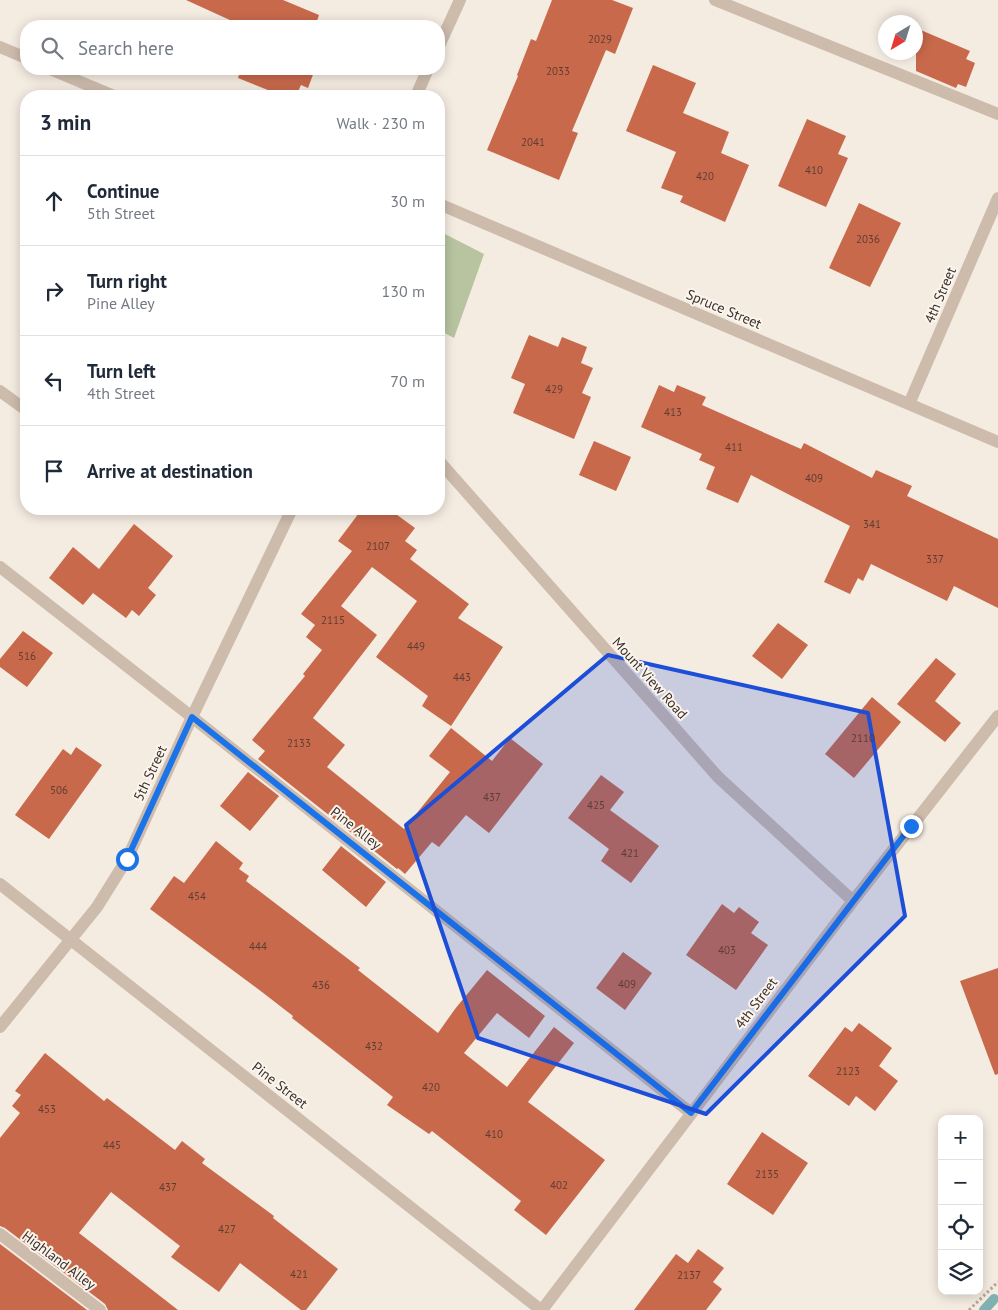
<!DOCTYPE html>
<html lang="en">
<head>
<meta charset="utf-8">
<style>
	:root { --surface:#fff; --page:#f6f6f7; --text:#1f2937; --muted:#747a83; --line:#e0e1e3 }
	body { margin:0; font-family:"PT Sans",sans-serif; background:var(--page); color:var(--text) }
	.controls { position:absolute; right:15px; bottom:15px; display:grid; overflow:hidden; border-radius:10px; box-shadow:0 2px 12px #0003 }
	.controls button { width:45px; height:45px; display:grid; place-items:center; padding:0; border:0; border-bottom:1px solid var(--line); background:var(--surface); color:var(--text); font:25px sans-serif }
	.compass { position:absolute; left:878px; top:15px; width:45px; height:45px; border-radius:50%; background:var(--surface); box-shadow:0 2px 12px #0003; rotate:218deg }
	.stop { position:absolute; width:15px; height:15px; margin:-11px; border:4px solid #1a73e8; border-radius:50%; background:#fff }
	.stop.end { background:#1a73e8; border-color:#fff; box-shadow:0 1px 5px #0008 }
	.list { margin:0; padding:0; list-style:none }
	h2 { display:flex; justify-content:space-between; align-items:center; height:65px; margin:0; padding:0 20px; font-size:21px }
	h2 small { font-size:16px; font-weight:400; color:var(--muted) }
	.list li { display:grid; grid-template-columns:32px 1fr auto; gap:15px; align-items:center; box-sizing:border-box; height:90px; padding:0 20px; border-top:1px solid var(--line) }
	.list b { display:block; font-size:19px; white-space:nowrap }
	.list p { margin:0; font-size:16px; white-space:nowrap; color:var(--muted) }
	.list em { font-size:16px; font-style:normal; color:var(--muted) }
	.icon { flex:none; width:28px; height:28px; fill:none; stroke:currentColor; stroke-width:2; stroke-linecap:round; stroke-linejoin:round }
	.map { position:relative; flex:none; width:998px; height:1310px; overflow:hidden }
	.search { position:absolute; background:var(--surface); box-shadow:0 2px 12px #0003; left:20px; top:20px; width:425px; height:55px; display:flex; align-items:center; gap:12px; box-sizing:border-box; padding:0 18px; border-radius:20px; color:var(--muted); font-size:19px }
	.panel { position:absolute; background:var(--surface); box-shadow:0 2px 12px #0003; left:20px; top:90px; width:425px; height:425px; border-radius:20px }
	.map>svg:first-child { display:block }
	.green { fill:#b8c4a0 }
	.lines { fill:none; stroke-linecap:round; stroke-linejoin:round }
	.stream { stroke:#7fb0b2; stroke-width:10 }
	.building { fill:#c8694b }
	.path { stroke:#b9a596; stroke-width:3; stroke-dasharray:2.5 2.5; stroke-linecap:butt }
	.lane { stroke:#cdbbac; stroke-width:12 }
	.street { stroke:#cdbbac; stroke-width:12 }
	.route { stroke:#1a73e8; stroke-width:6 }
	.marked { fill:#1d4ed8; fill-opacity:0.2; stroke:#1d4ed8; stroke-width:4; stroke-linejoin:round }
	.labels { text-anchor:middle; stroke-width:4; stroke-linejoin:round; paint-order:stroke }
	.number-label { font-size:11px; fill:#5e3e33 }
	.street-label { font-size:14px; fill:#3b302b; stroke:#fbf5ee }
</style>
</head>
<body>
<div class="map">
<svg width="998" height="1310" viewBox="0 0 998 1310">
	<rect width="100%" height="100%" fill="#f4ebe1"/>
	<!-- green -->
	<path class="green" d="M439,231L484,254L454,338L439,330Z"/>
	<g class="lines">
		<!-- stream -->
		<path class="stream" d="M984,1310L994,1299"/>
	</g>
	<!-- building -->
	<path class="building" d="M186,0H283L319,15L316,24L321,26H243Z
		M552,0H612L633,8L615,54L606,50L572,131L578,133L559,180L487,150L518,76L517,75L531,39L536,41Z
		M916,28L970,51L966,59L975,63L966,87L958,84L956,88L916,71Z
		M653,65L696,83L683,113L729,132L721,153L749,165L725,222L680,202L683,196L661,188L676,152L626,131Z
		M241,69H323L321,74L314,72L308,88L301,85L296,96H283L238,78Z
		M807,119L846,136L838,154L848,158L826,207L778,186Z
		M859,203L901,223L870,287L829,268Z
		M529,335L558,347L562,337L587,347L581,363L593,368L582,393L591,397L574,439L513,413L525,384L511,378Z
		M659,385L674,392L677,385L706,397L702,405L801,449L804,443L872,478L876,470L912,486L907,496L998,539V608L954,586L947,601L871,564L863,581L858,578L850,594L824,582L850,526L751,475L738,503L706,489L715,467L699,460L702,454L641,427Z
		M594,441L631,457L616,491L579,475Z
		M362,509H389L415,528L405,541L417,550L410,559L469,604L458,618L503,647L451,726L422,706L428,696L376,657L417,601L372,567L341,606L377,635L313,718L345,745L327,767L404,829L450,772L429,756L451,728L492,761L510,738L543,764L489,833L466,815L439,847L432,842L405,874L398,868L397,869L258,759L265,751L252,740L305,676L303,674L322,650L306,637L315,625L301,614L352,551L338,541Z
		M134,524L173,556L148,588L156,595L139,616L132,610L126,618L93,593L83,605L49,578L73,547L99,569Z
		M778,623L808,645L782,679L752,656Z
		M23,631L53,653L27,687L0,667V659Z
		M936,658L956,674L935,701L961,723L945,742L897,704Z
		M872,697L901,722L854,778L825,754Z
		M76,747L102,765L49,839L15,815L63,749L71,755Z
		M248,772L279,796L250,831L220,806Z
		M601,775L624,792L610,810L659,846L631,883L601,861L609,849L568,818Z
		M216,841L243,863L239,869L249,876L246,881L360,968L358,970L438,1033L455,1009L487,970L545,1016L529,1038L497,1013L464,1053L507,1087L554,1027L574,1043L528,1102L605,1160L546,1235L514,1210L521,1201L432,1131L429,1134L387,1105L393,1097L292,1018L293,1016L262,992L150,909L174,876L184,883Z
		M341,846L386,882L366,907L322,870Z
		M722,904L734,913L739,907L759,922L751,933L768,945L736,990L686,955Z
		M623,952L652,973L625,1010L596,988Z
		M998,968V1074L995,1075L960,981Z
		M859,1023L892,1048L879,1066L898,1081L875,1111L856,1096L849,1106L808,1076L845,1027L852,1032Z
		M45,1053L104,1101L107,1098L175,1150L182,1141L205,1159L202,1163L274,1216L273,1218L338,1269L306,1310H301L240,1263L219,1292L171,1257L180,1246L111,1192L79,1233L178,1310H108L105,1304L5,1228L0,1226V1138L20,1113L12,1106L21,1095L15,1091Z
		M762,1132L808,1163L773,1215L727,1184Z
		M0,1244L87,1310H0Z
		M698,1249L724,1268L713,1282L722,1289L706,1310H634L676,1254L688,1263Z"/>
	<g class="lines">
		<!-- path -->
		<path class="path" d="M969,1310L998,1282"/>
		<!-- lane -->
		<path class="lane" d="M715,0L998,114
			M0,391L26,410
			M0,567L192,717L691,1113
			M0,1234L100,1310"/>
		<!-- street -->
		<path class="street" d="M439,46L460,0
			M0,47L26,58
			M50,69L114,96
			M416,96L428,69
			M439,204L998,442
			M909,404L998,198
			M439,461L718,777L853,901
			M0,884L541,1310
			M0,1027L97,907L127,859L192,717L292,509
			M542,1310L853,901L998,716"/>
	</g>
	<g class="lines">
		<!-- route -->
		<path class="route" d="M127,859L192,717L691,1113L911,826"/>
	</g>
	<!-- marked area -->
	<path class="marked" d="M608,655L868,713L905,916L706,1114L478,1038L406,825Z"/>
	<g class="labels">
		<!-- number labels -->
		<g class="number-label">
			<text x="600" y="43">2029</text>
			<text x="558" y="75">2033</text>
			<text x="533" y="146">2041</text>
			<text x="814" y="174">410</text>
			<text x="705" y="180">420</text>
			<text x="868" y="243">2036</text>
			<text x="554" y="393">429</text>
			<text x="673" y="416">413</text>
			<text x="734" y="451">411</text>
			<text x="814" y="482">409</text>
			<text x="872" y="528">341</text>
			<text x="378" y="550">2107</text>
			<text x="935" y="563">337</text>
			<text x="333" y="624">2115</text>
			<text x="416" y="650">449</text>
			<text x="27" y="660">516</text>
			<text x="462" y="681">443</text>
			<text x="863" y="742">2110</text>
			<text x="299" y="747">2133</text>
			<text x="59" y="794">506</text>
			<text x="492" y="801">437</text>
			<text x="596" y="809">425</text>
			<text x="630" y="857">421</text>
			<text x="197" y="900">454</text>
			<text x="258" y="950">444</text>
			<text x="727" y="954">403</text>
			<text x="627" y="988">409</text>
			<text x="321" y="989">436</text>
			<text x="374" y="1050">432</text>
			<text x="848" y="1075">2123</text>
			<text x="431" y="1091">420</text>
			<text x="47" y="1113">453</text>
			<text x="494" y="1138">410</text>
			<text x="112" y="1149">445</text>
			<text x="767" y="1178">2135</text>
			<text x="559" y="1189">402</text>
			<text x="168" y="1191">437</text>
			<text x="227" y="1233">427</text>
			<text x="299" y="1278">421</text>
			<text x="689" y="1279">2137</text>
		</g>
		<!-- street labels -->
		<g class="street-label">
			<text transform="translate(940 295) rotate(-67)" y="5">4th Street</text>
			<text transform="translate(724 309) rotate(23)" y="5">Spruce Street</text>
			<text transform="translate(650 678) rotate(48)" y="5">Mount View Road</text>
			<text transform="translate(150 773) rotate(-65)" y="5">5th Street</text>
			<text transform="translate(356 828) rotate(38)" y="5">Pine Alley</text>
			<text transform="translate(756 1003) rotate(-53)" y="5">4th Street</text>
			<text transform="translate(280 1085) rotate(38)" y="5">Pine Street</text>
			<text transform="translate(59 1260) rotate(37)" y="5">Highland Alley</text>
		</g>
	</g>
</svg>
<div class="controls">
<button>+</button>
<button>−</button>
<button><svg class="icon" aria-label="locate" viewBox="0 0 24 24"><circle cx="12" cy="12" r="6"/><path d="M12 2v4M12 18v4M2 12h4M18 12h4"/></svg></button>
<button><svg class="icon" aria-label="layers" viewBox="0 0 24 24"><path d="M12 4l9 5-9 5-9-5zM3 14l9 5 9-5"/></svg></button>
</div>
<svg class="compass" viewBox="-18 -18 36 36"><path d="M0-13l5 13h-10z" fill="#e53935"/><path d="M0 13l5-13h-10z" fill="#747a83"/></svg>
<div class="stop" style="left:127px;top:859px"></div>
<div class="stop end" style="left:911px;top:826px"></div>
<div class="search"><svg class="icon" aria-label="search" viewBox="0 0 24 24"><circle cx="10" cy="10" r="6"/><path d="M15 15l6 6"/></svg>Search here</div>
<section class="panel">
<h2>3 min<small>Walk · 230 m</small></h2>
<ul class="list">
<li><svg class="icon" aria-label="ahead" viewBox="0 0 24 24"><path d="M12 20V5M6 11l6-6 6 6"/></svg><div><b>Continue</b><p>5th Street</p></div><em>30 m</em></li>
<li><svg class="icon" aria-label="right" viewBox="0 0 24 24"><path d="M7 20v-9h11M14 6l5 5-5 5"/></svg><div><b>Turn right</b><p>Pine Alley</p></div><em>130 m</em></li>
<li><svg class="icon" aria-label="left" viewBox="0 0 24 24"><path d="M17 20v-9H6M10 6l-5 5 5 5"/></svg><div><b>Turn left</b><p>4th Street</p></div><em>70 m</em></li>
<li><svg class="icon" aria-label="arrive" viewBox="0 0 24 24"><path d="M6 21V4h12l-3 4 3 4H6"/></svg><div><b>Arrive at destination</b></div></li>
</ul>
</section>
</div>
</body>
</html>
